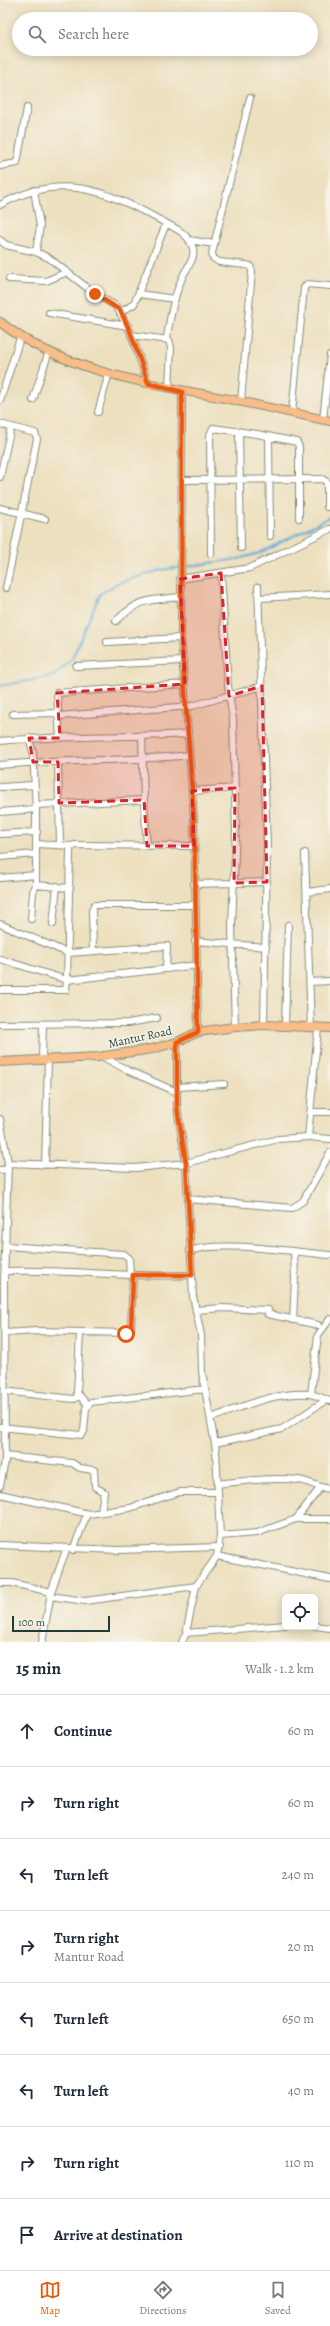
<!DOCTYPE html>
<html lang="en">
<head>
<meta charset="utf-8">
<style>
	:root { --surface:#fff; --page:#f2f2f3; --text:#1f2937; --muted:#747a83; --line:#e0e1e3; --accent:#ea580c }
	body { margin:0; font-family:Alegreya,serif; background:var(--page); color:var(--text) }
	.controls { position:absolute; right:12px; bottom:12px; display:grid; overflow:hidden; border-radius:6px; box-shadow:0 2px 10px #0003 }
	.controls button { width:36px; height:36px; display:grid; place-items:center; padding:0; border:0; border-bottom:1px solid var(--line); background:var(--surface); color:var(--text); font:20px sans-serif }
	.scale { position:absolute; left:12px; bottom:10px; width:98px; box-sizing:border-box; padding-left:4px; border:2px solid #1f3d34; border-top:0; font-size:11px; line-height:14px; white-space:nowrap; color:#1f3d34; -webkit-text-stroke:3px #f7f3e8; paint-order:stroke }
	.stop { position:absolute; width:12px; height:12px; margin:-9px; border:3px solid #ea580c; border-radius:50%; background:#fff }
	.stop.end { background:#ea580c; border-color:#fff; box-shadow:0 1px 4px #0008 }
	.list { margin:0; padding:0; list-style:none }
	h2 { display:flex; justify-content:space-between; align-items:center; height:52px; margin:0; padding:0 16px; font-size:17px }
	h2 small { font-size:13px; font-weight:400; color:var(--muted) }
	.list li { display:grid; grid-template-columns:26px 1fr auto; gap:12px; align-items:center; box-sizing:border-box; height:72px; padding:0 16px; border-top:1px solid var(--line) }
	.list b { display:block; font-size:15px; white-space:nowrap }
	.list p { margin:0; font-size:13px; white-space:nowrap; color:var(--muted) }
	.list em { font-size:13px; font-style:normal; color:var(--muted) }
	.icon { flex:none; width:22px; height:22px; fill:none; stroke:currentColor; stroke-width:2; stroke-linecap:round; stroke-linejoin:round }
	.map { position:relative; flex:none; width:330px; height:1642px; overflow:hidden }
	.search { position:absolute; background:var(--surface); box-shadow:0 2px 10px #0003; left:12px; right:12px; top:12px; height:44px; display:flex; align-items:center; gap:10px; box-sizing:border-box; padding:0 14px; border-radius:22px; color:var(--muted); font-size:15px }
	.sheet { height:628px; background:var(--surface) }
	nav { display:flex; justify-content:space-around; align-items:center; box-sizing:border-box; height:56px; border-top:1px solid var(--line); background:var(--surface); font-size:11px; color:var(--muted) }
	nav a { display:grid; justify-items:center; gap:2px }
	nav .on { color:var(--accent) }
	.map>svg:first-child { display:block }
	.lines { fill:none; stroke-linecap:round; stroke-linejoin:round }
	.stream { stroke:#5babd5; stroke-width:2 }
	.minor-casing { stroke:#868e7a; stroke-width:8 }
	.major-casing { stroke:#868e7a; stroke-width:10 }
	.minor { stroke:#fff; stroke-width:6 }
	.major { stroke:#f8bd88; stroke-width:8 }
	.route { stroke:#ea580c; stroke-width:5 }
	.marked { fill:#d62828; fill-opacity:0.2; stroke:#d62828; stroke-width:3; stroke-dasharray:8 5; stroke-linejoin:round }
	.labels { text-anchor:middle; stroke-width:3; stroke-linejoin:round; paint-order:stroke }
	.street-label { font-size:12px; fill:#1f3d34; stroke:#f7f3e8 }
</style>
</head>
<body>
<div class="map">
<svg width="330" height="1642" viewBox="0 0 330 1642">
	<rect width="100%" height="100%" fill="#f7f3e8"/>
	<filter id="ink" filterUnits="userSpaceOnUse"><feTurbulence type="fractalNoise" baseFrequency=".025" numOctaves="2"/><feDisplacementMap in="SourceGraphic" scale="8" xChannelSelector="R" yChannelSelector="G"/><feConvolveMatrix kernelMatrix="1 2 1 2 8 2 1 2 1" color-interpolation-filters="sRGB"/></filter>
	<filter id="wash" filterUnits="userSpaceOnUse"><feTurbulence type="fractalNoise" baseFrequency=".012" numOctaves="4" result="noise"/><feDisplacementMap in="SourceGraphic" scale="16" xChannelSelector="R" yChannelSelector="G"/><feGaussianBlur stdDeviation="0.9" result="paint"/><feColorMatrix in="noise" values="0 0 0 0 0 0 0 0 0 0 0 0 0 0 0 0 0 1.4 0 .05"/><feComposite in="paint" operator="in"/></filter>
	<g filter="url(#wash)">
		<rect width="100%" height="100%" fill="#ede0bf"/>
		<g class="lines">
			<!-- stream -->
			<path class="stream" d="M0,686L54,676L72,659L100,594L118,583L161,570L238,559L260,553L330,517"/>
		</g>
	</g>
	<g filter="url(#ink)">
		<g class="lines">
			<defs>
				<path id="minor" d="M0,166L17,163L27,108
					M34,190L40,226L36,252
					M0,205C59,172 104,189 160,220C172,227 190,233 193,249C195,259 188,266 184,274C174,294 170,316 167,338
					M0,240L6,245L36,252L49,258L95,294L116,306L130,331L148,383
					M189,240L214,244
					M9,279L46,281L67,272
					M139,294L175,299
					M121,312L134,304L166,224
					M49,313L128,326
					M131,335L169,340L171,348L169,388
					M182,392L181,638L194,817L198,1032
					M33,400L49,351
					M0,401L20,338
					M241,402L252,271L250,266L246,265L219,262L213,258L212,253L250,98
					M98,412L109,373
					M292,413L304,288L307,284L330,286
					M323,420L330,355
					M0,424L35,433L37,439L6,588
					M239,431L241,548
					M269,436L270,536
					M0,477L11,427
					M182,480L322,479L327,482V507
					M0,508L45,519
					M211,554L210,435L213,428L257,434L297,442L299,447V518
					M221,573L228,686L233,720L236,830L232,925L235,1027
					M180,579L250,568L330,529
					M258,587L267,845L264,1025
					M259,598L330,594
					M116,621C140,598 149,600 180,597
					M107,642L181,638
					M76,666L183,661
					M13,714L57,713
					M58,716L192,706L262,686
					M142,737L144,800
					M29,738L33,752L36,809V885L70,888
					M60,738L57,693L185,684
					M0,741C62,735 126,738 188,734
					M58,762L60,845
					M0,765C63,759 126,762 189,755
					M0,787L33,785
					M192,791L235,788
					M36,805L144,800L147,846
					M0,812L36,809
					M0,834L37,832
					M37,844L72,846
					M305,853L311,1028
					M0,857L36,854
					M0,878L36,875
					M194,884L267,882
					M307,892L330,889
					M31,919L33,892L36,885
					M0,924L68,953L167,946L166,969L67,980L70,851L71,846L75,845L194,846
					M53,924L57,886
					M195,941L266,947
					M93,951L92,911L94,905H195
					M0,959L67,980L66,990H0
					M166,969L196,965
					M310,982L330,981
					M0,1024L128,1023L157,1018
					M285,1026L288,925
					M177,1042V1107L186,1163L193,1296L201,1335L202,1372L216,1450L220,1536L217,1556L196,1586L186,1633L182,1642
					M103,1057L129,1071L177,1092
					M42,1059L43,1024
					M177,1087L224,1084
					M311,1112H330
					M0,1119L8,1163L4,1282L5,1461L0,1486
					M308,1137L318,1028
					M8,1163L135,1168L186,1163L278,1139L308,1137L330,1139
					M45,1165L48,1059
					M0,1170L8,1169
					M188,1199L292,1208L303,1201L330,1153
					M6,1246L124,1254L129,1258L130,1275
					M190,1251C218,1240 297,1252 330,1255
					M5,1271C67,1269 129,1278 192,1275
					M196,1310L222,1308L268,1310
					M268,1314L318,1325
					M293,1320L295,1279L294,1252
					M5,1333L36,1331L129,1333L131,1329L133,1275
					M80,1333L77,1393L87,1404
					M4,1391L64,1398L74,1399L79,1396
					M311,1394L318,1335L330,1319
					M211,1418C242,1407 276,1391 310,1394C316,1395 324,1399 330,1401
					M0,1427L82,1435L84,1431L86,1408L91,1402L205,1389
					M215,1443L282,1429L326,1400
					M5,1456L72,1463L80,1468L94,1470L95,1487L104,1492L101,1512
					M217,1484C244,1481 271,1477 298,1480C309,1481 318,1488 330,1489
					M0,1494L89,1514L130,1508L180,1492H218
					M296,1519H330
					M220,1536L257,1533L296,1519L320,1488
					M0,1545L118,1550L220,1547
					M73,1550L87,1514
					M217,1556L330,1579
					M0,1583H12L51,1592L66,1550
					M50,1596L85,1601L196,1586
					M315,1626L330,1628
					M186,1633L285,1625
					M42,1642L51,1593"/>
				<path id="major" d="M0,322C61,371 153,385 229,399C263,406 296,414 330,421
					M0,1062L98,1057L152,1049L177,1042L198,1032L235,1027L264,1025L330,1028"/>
			</defs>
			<!-- minor casing -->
			<use href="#minor" class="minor-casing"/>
			<!-- major casing -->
			<use href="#major" class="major-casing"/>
			<!-- minor -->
			<use href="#minor" class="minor"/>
			<!-- major -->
			<use href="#major" class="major"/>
		</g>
	</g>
	<g class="lines" filter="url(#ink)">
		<!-- route -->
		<path class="route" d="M95,294L120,310L130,331L148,383L182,392L181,638L194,817L198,1032L177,1042V1107L186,1163L192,1275H133L131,1329L126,1334"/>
	</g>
	<!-- marked area -->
	<path class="marked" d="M221,573L229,696L262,686L267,882L234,883L235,788L192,791L194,846H147L144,800L59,803L58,762H33L29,738H60L57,693L185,684L180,579Z"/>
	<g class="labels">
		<!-- street labels -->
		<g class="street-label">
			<text transform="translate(140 1037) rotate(-12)" y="4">Mantur Road</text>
		</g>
	</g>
</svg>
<div class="controls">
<button><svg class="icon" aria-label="locate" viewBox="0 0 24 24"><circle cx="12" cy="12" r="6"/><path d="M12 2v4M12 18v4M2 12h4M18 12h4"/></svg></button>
</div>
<div class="scale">100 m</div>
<div class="stop" style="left:126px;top:1334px"></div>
<div class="stop end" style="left:95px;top:294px"></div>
<div class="search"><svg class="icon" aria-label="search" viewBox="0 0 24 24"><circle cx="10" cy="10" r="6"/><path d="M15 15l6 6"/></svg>Search here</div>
</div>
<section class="sheet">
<h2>15 min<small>Walk · 1.2 km</small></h2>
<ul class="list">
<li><svg class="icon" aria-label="ahead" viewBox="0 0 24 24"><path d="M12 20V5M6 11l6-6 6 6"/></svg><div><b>Continue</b></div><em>60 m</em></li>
<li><svg class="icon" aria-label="right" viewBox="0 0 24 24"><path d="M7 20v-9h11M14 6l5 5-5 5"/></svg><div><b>Turn right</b></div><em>60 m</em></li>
<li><svg class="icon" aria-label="left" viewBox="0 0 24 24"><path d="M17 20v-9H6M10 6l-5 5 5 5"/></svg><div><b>Turn left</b></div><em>240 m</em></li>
<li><svg class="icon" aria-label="right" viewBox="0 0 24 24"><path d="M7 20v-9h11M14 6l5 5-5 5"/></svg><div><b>Turn right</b><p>Mantur Road</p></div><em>20 m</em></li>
<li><svg class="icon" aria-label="left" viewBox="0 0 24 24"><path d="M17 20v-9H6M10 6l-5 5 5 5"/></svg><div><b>Turn left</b></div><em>650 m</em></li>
<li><svg class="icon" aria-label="left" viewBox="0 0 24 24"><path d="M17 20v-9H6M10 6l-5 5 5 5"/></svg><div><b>Turn left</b></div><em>40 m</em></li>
<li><svg class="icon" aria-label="right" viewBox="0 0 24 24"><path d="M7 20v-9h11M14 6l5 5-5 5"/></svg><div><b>Turn right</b></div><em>110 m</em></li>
<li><svg class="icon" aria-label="arrive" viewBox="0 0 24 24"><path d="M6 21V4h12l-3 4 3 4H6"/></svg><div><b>Arrive at destination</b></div></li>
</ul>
</section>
<nav>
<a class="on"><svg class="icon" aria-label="map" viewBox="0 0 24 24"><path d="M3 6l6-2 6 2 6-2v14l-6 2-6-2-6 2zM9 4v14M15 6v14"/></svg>Map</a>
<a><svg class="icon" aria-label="directions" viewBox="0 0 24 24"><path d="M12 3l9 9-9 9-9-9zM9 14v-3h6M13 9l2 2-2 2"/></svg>Directions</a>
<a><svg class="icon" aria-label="saved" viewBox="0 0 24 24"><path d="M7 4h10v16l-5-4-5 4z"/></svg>Saved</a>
</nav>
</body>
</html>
